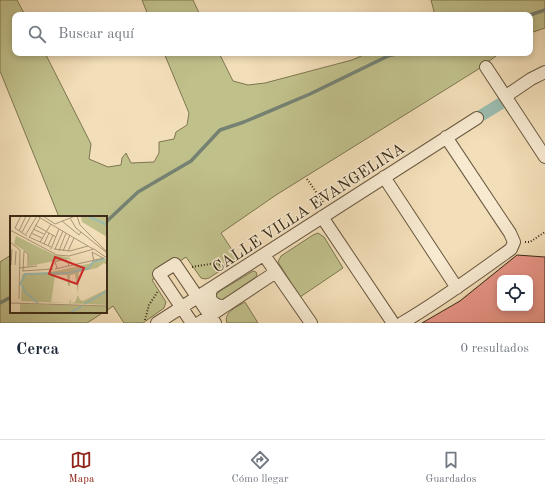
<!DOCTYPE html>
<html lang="es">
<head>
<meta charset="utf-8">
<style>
	:root { --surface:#fff; --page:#f2f2f3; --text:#1f2937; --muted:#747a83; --line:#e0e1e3; --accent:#8f2418 }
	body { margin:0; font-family:"Old Standard TT",serif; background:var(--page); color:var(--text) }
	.controls { position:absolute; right:12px; bottom:12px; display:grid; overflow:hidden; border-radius:8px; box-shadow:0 2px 6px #0003 }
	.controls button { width:36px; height:36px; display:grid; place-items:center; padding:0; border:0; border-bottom:1px solid var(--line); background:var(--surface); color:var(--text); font:20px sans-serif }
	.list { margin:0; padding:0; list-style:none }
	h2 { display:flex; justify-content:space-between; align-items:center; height:52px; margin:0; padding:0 16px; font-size:17px }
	h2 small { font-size:13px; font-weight:400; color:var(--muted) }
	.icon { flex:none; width:22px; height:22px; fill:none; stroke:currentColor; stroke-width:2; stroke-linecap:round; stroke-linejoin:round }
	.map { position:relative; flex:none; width:545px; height:323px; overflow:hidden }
	.search { position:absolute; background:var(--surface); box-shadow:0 2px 6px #0003; left:12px; right:12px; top:12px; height:44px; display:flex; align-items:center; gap:10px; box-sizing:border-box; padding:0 14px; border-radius:8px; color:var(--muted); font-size:15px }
	.sheet { height:116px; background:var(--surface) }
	nav { display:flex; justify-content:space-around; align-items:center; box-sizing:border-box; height:56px; border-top:1px solid var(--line); background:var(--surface); font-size:11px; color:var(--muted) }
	nav a { display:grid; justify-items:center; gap:2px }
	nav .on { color:var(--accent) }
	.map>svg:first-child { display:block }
	.green { fill:#c0c08b; stroke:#7e7651 }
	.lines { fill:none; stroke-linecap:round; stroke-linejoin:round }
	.stream { stroke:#758273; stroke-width:3.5 }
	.canal { stroke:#9bbcb0; stroke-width:12 }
	.building { fill:#e89688; stroke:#3c2c17; fill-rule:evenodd; filter:url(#shadow) }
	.minor-casing { stroke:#6a583f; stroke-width:14 }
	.path { stroke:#3c2c17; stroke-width:2; stroke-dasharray:1 2; stroke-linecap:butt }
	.minor { stroke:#f7ead1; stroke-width:12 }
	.labels { text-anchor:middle; stroke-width:3; stroke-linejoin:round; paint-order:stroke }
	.street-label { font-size:16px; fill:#3c2c17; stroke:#f7ead1 }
	.inset-river { fill:none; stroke:#9bbcb0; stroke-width:2 }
	.inset-road { fill:none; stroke:#a99778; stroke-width:1 }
	.view { fill:#d62828; fill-opacity:0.15; stroke:#d62828; stroke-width:2 }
	.inset-edge { fill:none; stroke:#3c2c17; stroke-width:2 }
</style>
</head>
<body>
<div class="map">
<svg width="545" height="323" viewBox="0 0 545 323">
	<defs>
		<filter id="shadow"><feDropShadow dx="-3.5" dy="3.5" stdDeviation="1" flood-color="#0004"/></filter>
	</defs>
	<rect width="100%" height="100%" fill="#f2deb8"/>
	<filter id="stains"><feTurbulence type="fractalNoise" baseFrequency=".005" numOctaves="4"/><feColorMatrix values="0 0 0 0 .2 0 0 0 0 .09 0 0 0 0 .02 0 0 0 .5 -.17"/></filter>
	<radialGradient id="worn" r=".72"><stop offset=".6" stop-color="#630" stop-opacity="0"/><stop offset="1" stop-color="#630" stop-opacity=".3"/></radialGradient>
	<!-- green -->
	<path class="green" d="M0,0H17L25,15H15V53H45L91,144L89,159L108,167L121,165L122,158L126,153L131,163L154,162L159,153V142L174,139L176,132L187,125L189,113L164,53H219L233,81L248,85L265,83L352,60L368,53H500L477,70L276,195L221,233L238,259L209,278L205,279L201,278L186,257L152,280L166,302L164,308L143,323H124L113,306L106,311V217H59L0,71Z
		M142,0H193L200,15H148Z
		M431,0H545V28L530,33V15H435Z
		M318,233L324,237L343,268L300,297L278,262L281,256L313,235Z
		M11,255V312H104L87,323H0V262Z
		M253,271L256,272L257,274L256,277L225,298L220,301L216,299V295L220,291Z
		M245,302L258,323H227C223,312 237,307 245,302Z"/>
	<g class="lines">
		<!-- stream -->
		<path class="stream" d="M530,15L545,10
			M106,222L138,192L191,161L220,130L244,122L310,94L388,56L400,53
			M0,303L11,297"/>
		<!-- canal -->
		<path class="canal" d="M477,118L508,99"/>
	</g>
	<!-- building -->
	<path class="building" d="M517,255L545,257V323H422L460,301ZM500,278H530V308H500Z"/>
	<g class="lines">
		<defs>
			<path id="minor" d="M486,67L545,157
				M506,96L531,79L545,72
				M384,177L457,288
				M322,217L393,323
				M264,255L311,323
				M212,288C206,299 214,307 225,306
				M157,323L477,118
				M192,323L159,274L175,264L215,323
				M199,323L276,272
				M402,323C440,301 475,275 511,249L514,242L510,233L446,137"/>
		</defs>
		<!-- minor casing -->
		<use href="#minor" class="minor-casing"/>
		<!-- path -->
		<path class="path" d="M307,179L323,202
			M525,242H530L545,232
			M192,267L210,264L225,265
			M145,320L149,305L158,291"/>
		<!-- minor -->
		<use href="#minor" class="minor"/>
	</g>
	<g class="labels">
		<!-- street labels -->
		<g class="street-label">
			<text transform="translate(308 207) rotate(-33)" y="6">CALLE VILLA EVANGELINA</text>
		</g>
	</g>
	<!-- overview -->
	<g transform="translate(10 216)">
		<rect width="97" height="97" fill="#f2deb8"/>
		<path d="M71,0H97V21L72,6ZM6,20L45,39L60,42L62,47L59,43H55L19,50L18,37L4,28ZM96,44L97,49L94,47L87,52L69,56L68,78L65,58L60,59V70H58L57,59H45L41,87H59L61,83V87L65,86L68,79L70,84L73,85L97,73V89L11,85L12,58L41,56ZM10,88L97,90V97H0H10Z" fill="#c0c08b"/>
		<path class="inset-river" d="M78,0L97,9M10,69L15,58L58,57L79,52L83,46L95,43M12,69L15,76L28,87M74,88L97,75M60,97L72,90"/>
		<path class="inset-road" d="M11,0L5,12L17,20M27,0L83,33M33,0L45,8L65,0M67,0L70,9L96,35M60,2L66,12L97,37M52,5L69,19L71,16M25,9L46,21M23,13L34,18M0,14L47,39L59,40L84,33L97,42M9,15L16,0M12,16L21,0M21,17L32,22M16,18L27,0M19,21L41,31M19,22L30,2M0,26L10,34L9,83M30,26L41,8M34,28L39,17M38,30L43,19M41,33L49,13M44,33L60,35L78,30M45,33L53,15M14,35L18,38V50M49,35L56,17M53,35L60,19M58,35L64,22M84,45L82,36L93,42M1,49L2,33M5,49L6,35M9,52L27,50M47,52L45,46L51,44H57L59,50M45,53L94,42M12,55L43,53M13,55L14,35M0,87L97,90"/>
		<path class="view" d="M45,41L74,52L67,68L39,58Z"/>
		<rect width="97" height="97" class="inset-edge"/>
	</g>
	<rect width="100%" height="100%" filter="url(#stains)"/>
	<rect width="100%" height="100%" fill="url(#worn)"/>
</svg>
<div class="controls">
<button><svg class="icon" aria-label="locate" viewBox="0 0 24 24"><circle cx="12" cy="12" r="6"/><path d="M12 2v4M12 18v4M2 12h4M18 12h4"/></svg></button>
</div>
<div class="search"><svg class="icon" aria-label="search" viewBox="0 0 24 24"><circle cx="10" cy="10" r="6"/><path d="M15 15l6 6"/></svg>Buscar aquí</div>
</div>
<section class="sheet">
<h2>Cerca<small>0 resultados</small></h2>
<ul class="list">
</ul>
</section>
<nav>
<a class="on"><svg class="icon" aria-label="map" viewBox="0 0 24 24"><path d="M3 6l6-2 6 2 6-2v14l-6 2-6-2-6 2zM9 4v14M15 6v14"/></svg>Mapa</a>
<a><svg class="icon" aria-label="directions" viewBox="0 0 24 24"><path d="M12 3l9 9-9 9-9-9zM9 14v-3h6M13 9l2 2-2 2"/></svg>Cómo llegar</a>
<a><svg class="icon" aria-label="saved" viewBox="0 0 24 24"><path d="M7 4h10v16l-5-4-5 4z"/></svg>Guardados</a>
</nav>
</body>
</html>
